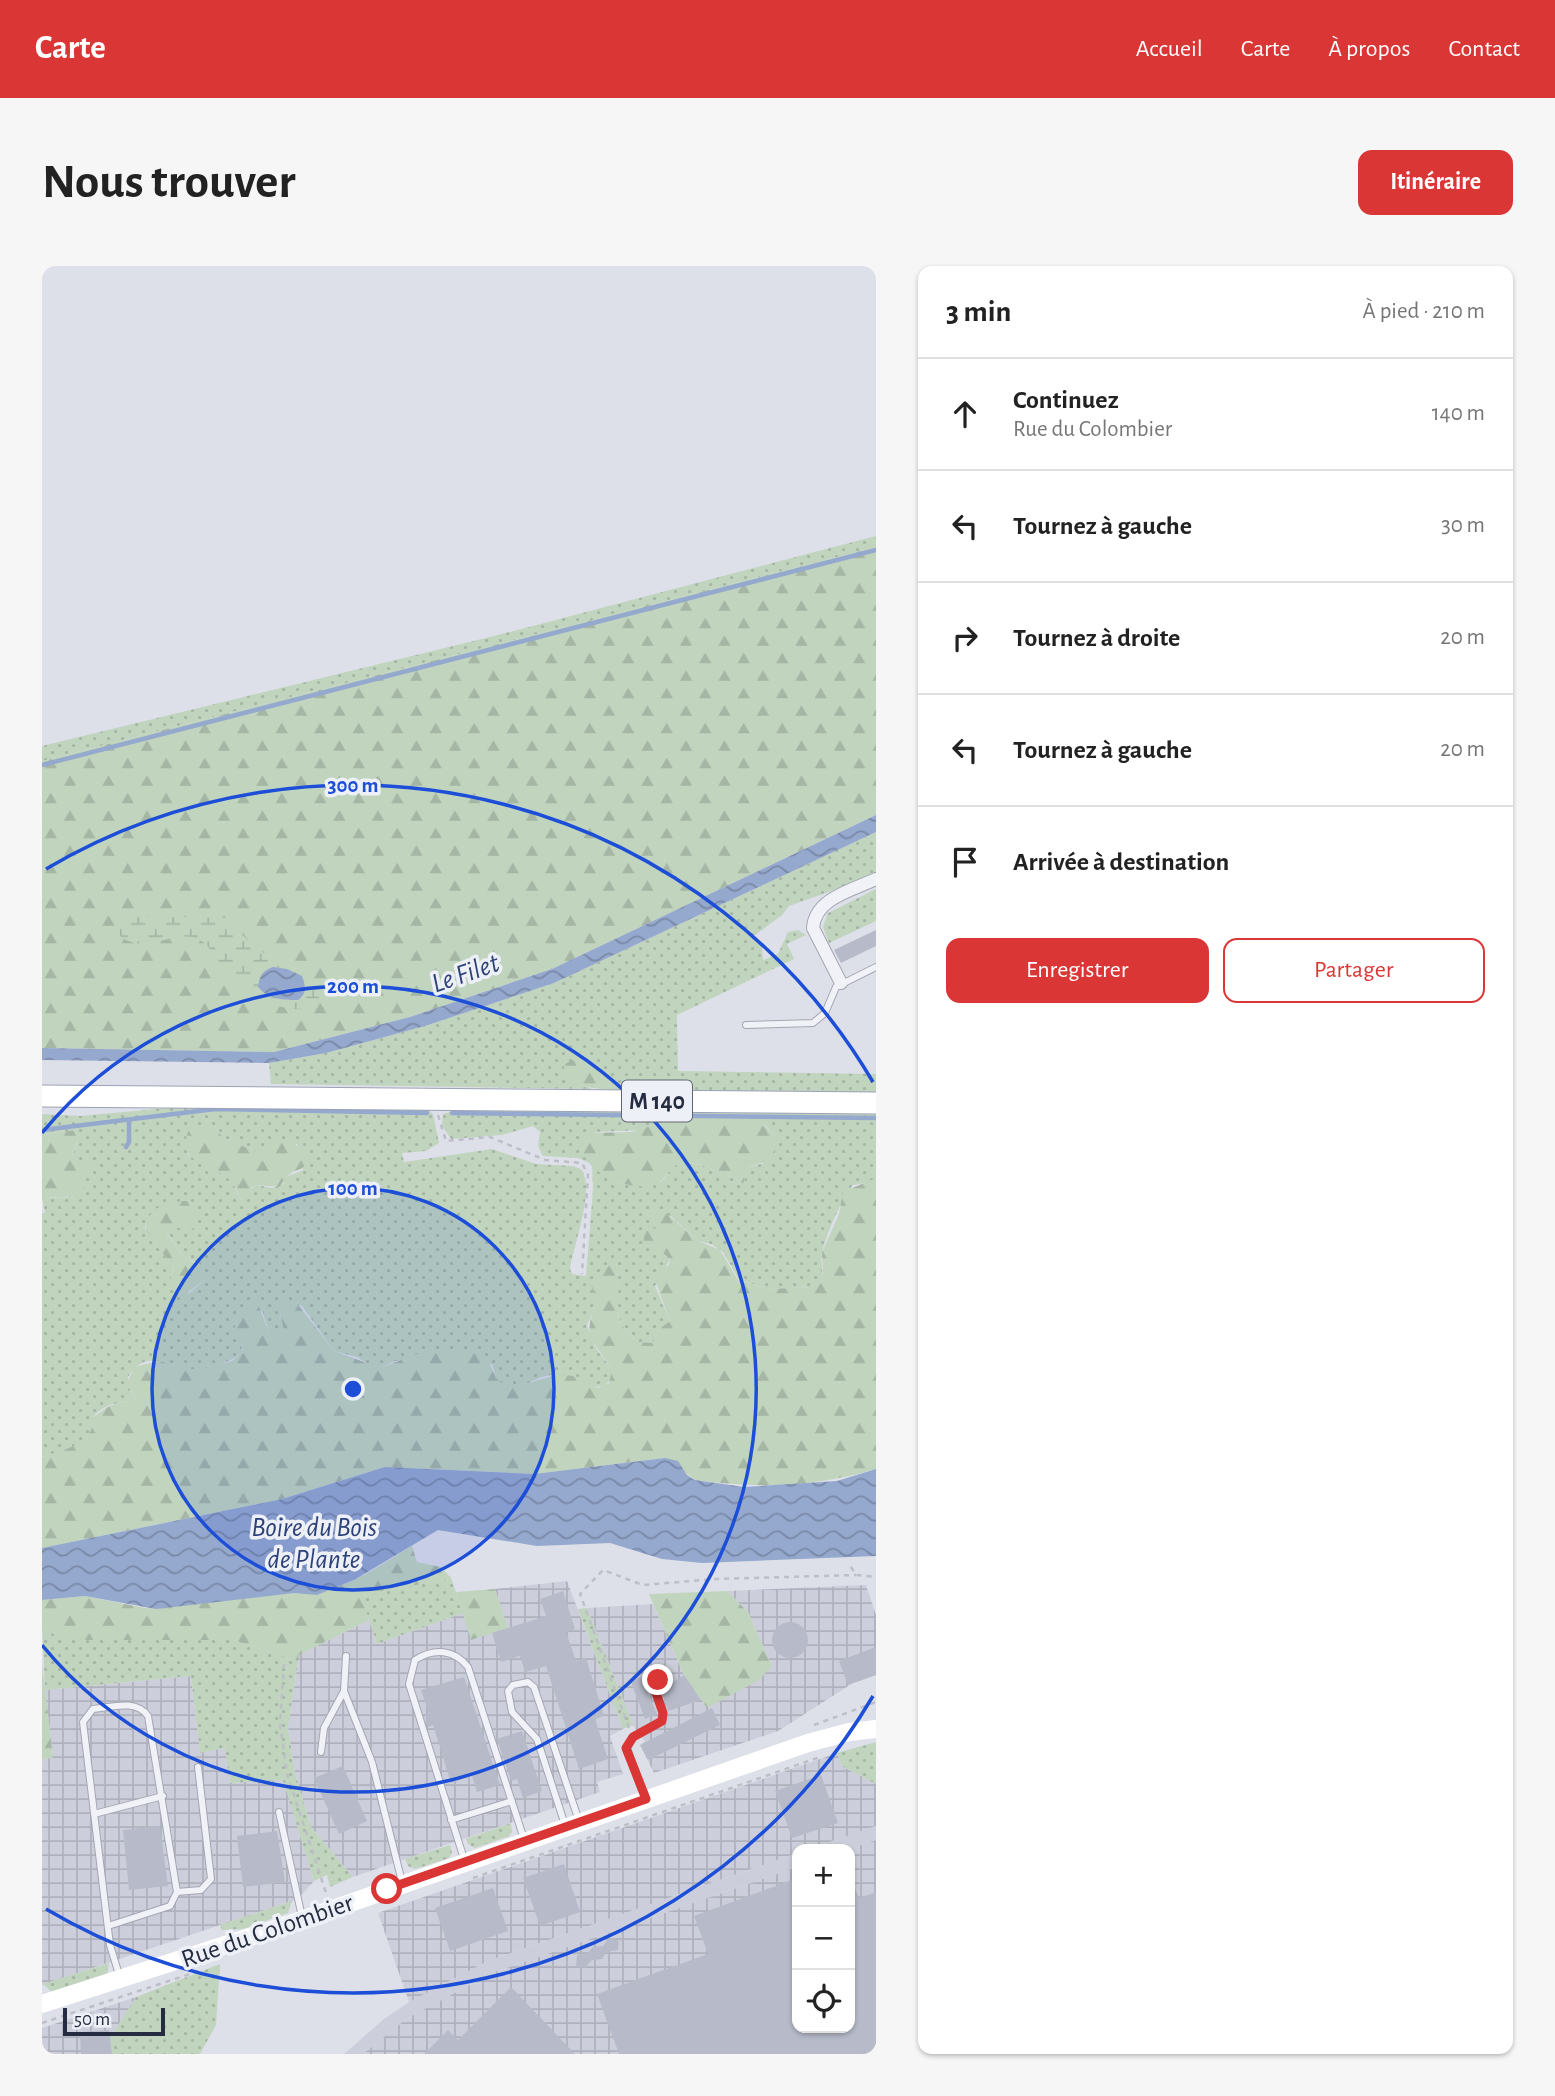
<!DOCTYPE html>
<html lang="fr">
<head>
<meta charset="utf-8">
<style>
	:root { --surface:#fff; --page:#f6f6f6; --text:#222; --muted:#767676; --line:#e0e0e0; --accent:#db3636 }
	body { margin:0; font-family:"Alegreya Sans",sans-serif; background:var(--page); color:var(--text) }
	.controls { position:absolute; right:21px; bottom:21px; display:grid; overflow:hidden; border-radius:14px; box-shadow:0 2px 5px #0004 }
	.controls button { width:63px; height:63px; display:grid; place-items:center; padding:0; border:0; border-bottom:2px solid var(--line); background:var(--surface); color:var(--text); font:35px sans-serif }
	.scale { position:absolute; left:21px; bottom:18px; width:102px; box-sizing:border-box; padding-left:7px; border:4px solid #252b41; border-top:0; font-size:19px; line-height:24px; white-space:nowrap; color:#252b41; -webkit-text-stroke:5px #edf0f6; paint-order:stroke }
	.stop { position:absolute; width:21px; height:21px; margin:-16px; border:5px solid #db3636; border-radius:50%; background:#fff }
	.stop.end { background:#db3636; border-color:#fff; box-shadow:0 2px 7px #0008 }
	.list { margin:0; padding:0; list-style:none }
	h2 { display:flex; justify-content:space-between; align-items:center; height:91px; margin:0; padding:0 28px; font-size:30px }
	h2 small { font-size:23px; font-weight:400; color:var(--muted) }
	.list li { display:grid; grid-template-columns:46px 1fr auto; gap:21px; align-items:center; box-sizing:border-box; height:112px; padding:0 28px; border-top:2px solid var(--line) }
	.list b { display:block; font-size:26px; white-space:nowrap }
	.list p { margin:0; font-size:23px; white-space:nowrap; color:var(--muted) }
	.list em { font-size:23px; font-style:normal; color:var(--muted) }
	.actions { display:flex; gap:14px; padding:21px 28px }
	.actions a { flex:1; padding:16px 0; border:2px solid var(--accent); border-radius:14px; text-align:center; font-size:24px; color:var(--accent) }
	.actions .main { background:var(--accent); color:#fff }
	.icon { flex:none; width:38px; height:38px; fill:none; stroke:currentColor; stroke-width:2; stroke-linecap:round; stroke-linejoin:round }
	.map { position:relative; flex:none; width:834px; height:1788px; overflow:hidden; border-radius:14px }
	header { display:flex; align-items:center; gap:42px; box-sizing:border-box; height:98px; padding:0 35px; background:var(--accent); color:#fff }
	header strong { font-size:33px }
	nav { display:flex; gap:38px; margin-inline-start:auto; font-size:24px }
	.intro { display:flex; align-items:center; justify-content:space-between; box-sizing:border-box; height:168px; padding:0 42px }
	h1 { margin:0; font-size:49px }
	.button { padding:18px 32px; border-radius:14px; background:var(--accent); color:#fff; font-size:24px; font-weight:700 }
	main { display:flex; gap:42px; padding:0 42px }
	aside { flex:1; background:var(--surface); border-radius:14px; box-shadow:0 2px 5px #0004 }
	.map>svg:first-child { display:block }
	.built { fill:#cccfdb }
	.industrial { fill:url(#industrial-grid) }
	.grass { fill:url(#grass-dots); fill-rule:evenodd }
	.forest { fill:url(#forest-firs) }
	.wetland { fill:url(#wetland-marsh) }
	.water { fill:url(#water-waves) }
	.lines { fill:none; stroke-linecap:round; stroke-linejoin:round }
	.stream { stroke:#95a8cd; stroke-width:4.5 }
	.building { fill:#b7bbc9 }
	.service-casing { stroke:#a3a6b3; stroke-width:8 }
	.minor-casing { stroke:#a3a6b3; stroke-width:14 }
	.primary-casing { stroke:#9ca2b6; stroke-width:23 }
	.path { stroke:#bcbec8; stroke-width:2.5; stroke-dasharray:5 5; stroke-linecap:butt }
	.service { stroke:#f1f2f7; stroke-width:6 }
	.minor { stroke:#f1f2f7; stroke-width:12 }
	.secondary { stroke:#fff; stroke-width:18 }
	.primary { stroke:#fff; stroke-width:21 }
	.route { stroke:#db3636; stroke-width:9 }
	.ring { fill:none; stroke:#1d4ed8; stroke-width:3.5 }
	.labels { text-anchor:middle; stroke-width:7; stroke-linejoin:round; paint-order:stroke }
	.shield { fill:#edf0f6; stroke:#616677; stroke-width:2 }
	.shield-label { font-size:24px; font-weight:bold; fill:#252b41 }
	.street-label { font-size:26px; fill:#252b41; stroke:#edf0f6 }
	.water-label { font-size:28px; font-style:italic; fill:#2c4279; stroke:#edf0f6 }
	.centre { fill:#1d4ed8; stroke:#edf0f6; stroke-width:3.5 }
	.ring-label { font-size:21px; text-anchor:middle; font-weight:bold; fill:#1d4ed8; stroke:#edf0f6; stroke-width:7; stroke-linejoin:round; paint-order:stroke }
</style>
</head>
<body>
<header>
<strong>Carte</strong>
<nav><a>Accueil</a><a>Carte</a><a>À propos</a><a>Contact</a></nav>
</header>
<div class="intro"><h1>Nous trouver</h1><a class="button">Itinéraire</a></div>
<main>
<div class="map">
<svg width="834" height="1788" viewBox="0 0 834 1788">
	<defs>
		<pattern id="industrial-grid" width="8" height="8" patternUnits="userSpaceOnUse" patternTransform="scale(1.75)"><rect width="8" height="8" fill="#cccfdb"/><path d="M0 4h8M4 0v8" fill="none" stroke="#afb2bd"/></pattern>
		<pattern id="grass-dots" width="8" height="8" patternUnits="userSpaceOnUse" patternTransform="scale(1.75)"><rect width="8" height="8" fill="#c0d4be"/><path d="M2 2h.1M6 6h.1" fill="none" stroke="#a5b6a4" stroke-width="1.8" stroke-linecap="round"/></pattern>
		<pattern id="forest-firs" width="22" height="20" patternUnits="userSpaceOnUse" patternTransform="scale(1.75)"><rect width="22" height="20" fill="#c0d4be"/><path d="M5 1l3.5 6h-7zM16 11l3.5 6h-7z" fill="#a5b6a4"/></pattern>
		<pattern id="wetland-marsh" width="20" height="14" patternUnits="userSpaceOnUse" patternTransform="scale(1.75)"><rect width="20" height="14" fill="#c0d4be"/><path d="M1 5h8M5 5V1M11 12h8M15 12V8" fill="none" stroke="#a5b6a4"/></pattern>
		<pattern id="water-waves" width="16" height="10" patternUnits="userSpaceOnUse" patternTransform="scale(1.75)"><rect width="16" height="10" fill="#95a8cd"/><path d="M0 5q4-4 8 0t8 0" fill="none" stroke="#7989a8"/></pattern>
	</defs>
	<rect width="100%" height="100%" fill="#dee0e9"/>
	<!-- built -->
	<path class="built" d="M834,1560V1574L806,1583H767Z
		M755,1587V1601L450,1707L364,1753L321,1788H302L342,1753L373,1732L446,1695Z"/>
	<!-- industrial -->
	<path class="industrial" d="M525,1315L581,1463L568,1470L581,1508L555,1516L558,1526L311,1611L269,1561L253,1507L246,1462L257,1389L327,1354L335,1378L421,1347L430,1373L465,1362L453,1323Z
		M824,1319L834,1349V1409L811,1417L736,1465L612,1507L598,1479L603,1476L591,1459L545,1342L611,1338L642,1409L730,1400L706,1346L685,1325Z
		M149,1410L158,1486L184,1482L188,1517L241,1513L272,1615L256,1633L0,1719V1494L11,1491L3,1424Z
		M795,1487L800,1500L834,1518V1560L767,1583H755V1587L446,1695L367,1736L336,1647Z
		M834,1574V1788H321L364,1753L450,1707L755,1601V1762H808L806,1583Z
		M94,1731L68,1772L70,1788H0V1762Z"/>
	<!-- grass -->
	<path class="grass" d="M834,270V281L0,495V480L456,369Z
		M834,566V609L747,640L740,649L712,670L720,681L721,694L736,688L746,666L756,664L764,669L745,678L752,693L635,749L636,805L834,808V827L581,824L558,802L530,815L550,823L229,818L227,797L284,787L383,760L512,717Z
		M834,623V655L787,677L781,661L786,647Z
		M137,841L386,843L391,848L397,877L384,885L360,887L362,896L450,883L494,898L531,900L539,903C554,922 531,981 528,1003L530,1008L544,1010L551,923L550,898L536,892L501,890L496,880L498,866L491,860L460,869L409,873L400,859L401,848L421,842L834,847V912L830,916L811,919C799,934 785,967 780,986C778,996 781,1006 781,1015L770,1021L727,1023L697,1014L681,986L669,978L656,975L629,950H609L615,962L604,970L602,979L612,980L628,993L613,1020L628,1055L617,1063L611,1077L597,1076C565,1057 579,1026 574,995L549,1015L555,1038L545,1059L554,1082L570,1104V1112L562,1120C548,1124 529,1106 508,1109C493,1111 481,1123 465,1123L454,1112L450,1098L353,1095L338,1102L331,1101L315,1091L292,1085L260,1040L242,1035L238,1047L242,1065L239,1069L227,1066L220,1044L198,1075L201,1086C189,1096 166,1104 150,1103C126,1101 105,1081 86,1111L88,1125L93,1129L92,1135C79,1135 59,1139 52,1151C49,1157 51,1165 45,1171C35,1182 14,1187 0,1191V947H3L0,932L30,931L40,919L33,915V911H45L40,895L30,891L35,877L34,864L0,868V848L38,850ZM723,859L733,870L721,897L706,902L701,918C691,909 646,891 633,899C627,903 626,911 619,916C587,921 575,921 550,898L553,866ZM173,861L181,872L213,885L255,878L261,904L244,911L241,918L231,922L214,919L198,932L189,913L145,888ZM103,959L154,961H131L125,967L143,993L157,997L164,1013L147,1027L129,1012L131,1001L104,964Z
		M409,1312L421,1347L335,1378L319,1330Z
		M545,1342L591,1459L581,1463L536,1343Z
		M0,1362L24,1374H191L256,1395L246,1462L253,1507L269,1561L311,1611L288,1621L285,1609L272,1615L241,1514L188,1517L183,1482L158,1487L149,1410L3,1424Z
		M834,1476V1518L800,1500L795,1487Z
		M469,1557L470,1566L467,1570L433,1582L426,1578L424,1573Z
		M408,1579L410,1587L407,1592L373,1603L366,1600L363,1593Z
		M250,1635L246,1647L201,1663L180,1664L178,1659Z
		M67,1697L65,1708L10,1726L1,1718Z
		M178,1698L174,1759L158,1788H70L68,1772L94,1731Z"/>
	<!-- forest -->
	<path class="forest" d="M834,281V549L510,703L368,751L232,786L0,782V495Z
		M538,790L558,802L581,824C559,823 536,824 521,807L523,798Z
		M621,856H719L733,870V883L728,893L706,902L701,918C693,910 654,895 641,897C626,899 625,918 608,920C582,924 531,902 540,869L546,867L589,866Z
		M148,860L173,861L181,872L213,885L236,873H248L265,890C264,908 254,900 245,911C242,914 240,918 237,921L214,919L209,922V929L198,932C190,899 148,904 142,879Z
		M34,864L36,872L30,891L49,898V908L45,911H33L43,923V926L38,930L0,932V868Z
		M834,912V1203C773,1221 716,1223 654,1214C642,1207 635,1198 623,1192L492,1208L343,1201L240,1233L0,1282V1191C18,1185 54,1178 50,1153C63,1141 74,1135 92,1135L93,1129L84,1120L92,1101L117,1095L149,1103L163,1102L190,1095L201,1086C201,1078 197,1077 194,1070C187,1054 207,1045 215,1036L227,1066L239,1068L242,1065L238,1046L242,1035L254,1036L292,1085L338,1102L383,1085L429,1086L445,1092L454,1112L466,1123L518,1108L536,1111L556,1122L567,1117L570,1104C553,1075 538,1071 555,1038L548,1015L574,994C579,1025 565,1057 597,1076L611,1077L617,1063L628,1055L612,1012L614,1006L627,999L628,993L612,980L601,979L603,964L615,962L609,950L611,942L622,945L656,975L678,984L696,1014L727,1023L770,1021L781,1015L780,986L797,948L801,926Z
		M145,935L154,951V961L148,964L131,961L125,968L143,993L162,1000L164,1013L139,1031L133,1028L128,1018L131,1001L104,964C104,941 125,936 145,935Z
		M370,1280L375,1296L399,1301L409,1312L320,1330L327,1354L257,1389L256,1395L191,1374H24L0,1362V1334L43,1330L103,1342L252,1327C297,1330 332,1303 370,1280Z
		M453,1323L466,1362L429,1374L414,1326Z
		M685,1325L706,1346L730,1400L717,1414L665,1442L642,1409L607,1328Z
		M0,1397L11,1491L0,1494Z"/>
	<!-- wetland -->
	<path class="wetland" d="M93,650L185,652C195,663 205,675 217,684C236,699 298,707 271,742C234,749 201,726 177,698C172,691 168,681 161,676C136,658 106,692 78,670L77,656Z"/>
	<!-- water -->
	<path class="water" d="M834,549V566L512,717L383,760L284,787L227,797L0,794V782L232,786L368,751L510,703Z
		M231,701L245,703L260,710C264,721 265,727 256,734C241,734 226,733 216,721C218,709 220,705 231,701Z
		M623,1192L636,1195L645,1209L653,1214L702,1221L795,1215L834,1203V1290L660,1297L620,1293L568,1277L495,1280L396,1264L312,1314L275,1329L252,1327L114,1343L43,1330L0,1334V1282L240,1233L343,1201L492,1208Z"/>
	<g class="lines">
		<!-- stream -->
		<path class="stream" d="M0,499L834,284
			M410,847L834,852
			M0,864L173,843L385,847
			M84,881L87,876V854"/>
	</g>
	<!-- building -->
	<path class="building" d="M834,664V680L799,697L792,684Z
		M521,1325L533,1363L524,1366L534,1395L544,1392L562,1450L553,1453L566,1493L537,1503L504,1400L483,1406L478,1390L459,1396L450,1367L504,1350L498,1333Z
		M730 1374a18 18 0 1 1 36 0a18 18 0 1 1-36 0Z
		M834,1381V1409L806,1419L797,1395Z
		M642,1409L659,1434L626,1445L619,1424Z
		M422,1411L458,1519L435,1526L430,1510L409,1517L391,1459L386,1461L383,1449L387,1448L379,1424Z
		M599,1411L615,1448L603,1453L588,1414Z
		M670,1442L678,1459L606,1494L598,1479Z
		M480,1465L500,1525L481,1532L475,1513L469,1515L455,1473Z
		M301,1500L325,1555L297,1568L272,1512Z
		M779,1509L796,1557L750,1572L733,1525Z
		M118,1560L126,1620L87,1624L81,1564Z
		M235,1565L243,1616L201,1621L195,1570Z
		M522,1598L538,1646L498,1660L481,1612Z
		M808,1611L817,1632L834,1626V1788H577L555,1728L666,1688L652,1650L755,1612V1762H808Z
		M451,1622L466,1665L408,1685L393,1642Z
		M567,1672L577,1675L576,1684L564,1686L560,1693L550,1694L543,1702L534,1700L535,1689L545,1688L551,1681L561,1680Z
		M469,1721L533,1788H382L406,1764L416,1774Z
		M67,1764L70,1788H39L38,1766Z"/>
	<g class="lines">
		<defs>
			<path id="service" d="M704,759L771,757L783,747L794,721L834,701
				M304,1390L302,1425L330,1496L360,1616
				M279,1486L282,1462L302,1425
				M603,1533L585,1482L591,1471L620,1455L621,1447L612,1421L616,1414L626,1410
				M237,1546L260,1651
				M52,1548L121,1530
				M409,1554L470,1535
				M523,1559L495,1473L470,1446L466,1425L471,1419L486,1416L492,1421L537,1555
				M422,1593L367,1418L373,1394C392,1382 412,1383 426,1401L482,1573
				M135,1626L159,1624L169,1613L156,1501
				M66,1660L128,1640L135,1626L106,1450C94,1433 70,1441 51,1443L41,1456L68,1679L78,1712"/>
			<path id="minor" d="M799,717L771,662C773,632 811,624 834,613"/>
			<path id="primary" d="M0,830L834,837"/>
		</defs>
		<!-- service casing -->
		<use href="#service" class="service-casing"/>
		<!-- minor casing -->
		<use href="#minor" class="minor-casing"/>
		<!-- primary casing -->
		<use href="#primary" class="primary-casing"/>
		<!-- path -->
		<path class="path" d="M396,849L404,875L448,871L503,894L540,897L546,909L540,1008
			M809,1301L814,1309L834,1311
			M242,1398L238,1457L245,1508L285,1630
			M772,1459L834,1436
			M587,1462L538,1328L561,1304L601,1319L673,1313L814,1309
			M431,1612L778,1491
			M0,1757L160,1704"/>
		<!-- service -->
		<use href="#service" class="service"/>
		<!-- minor -->
		<use href="#minor" class="minor"/>
		<!-- secondary -->
		<path class="secondary" d="M0,1738L248,1658L766,1477L807,1466L834,1463"/>
		<!-- primary -->
		<use href="#primary" class="primary"/>
	</g>
	<g class="lines">
		<!-- route -->
		<path class="route" d="M345,1623L604,1533L584,1482L591,1471L620,1455L621,1447L612,1421L616,1414"/>
	</g>
	<!-- distance rings -->
	<circle cx="311" cy="1123" r="201" fill="#1d4ed8" fill-opacity=".12"/>
	<g class="ring">
		<circle cx="311" cy="1123" r="201"/>
		<path d="M0 867A403 403 0 1 1 0 1379"/>
		<path d="M831 1430A604 604 0 0 1 4 1643M4 603A604 604 0 0 1 831 816"/>
	</g>
	<g class="labels">
		<!-- shield labels -->
		<rect class="shield" x="580" y="814.5" width="70" height="41" rx="5"/>
		<g class="shield-label">
			<text x="615" y="843">M 140</text>
		</g>
		<!-- street labels -->
		<g class="street-label">
			<text transform="translate(225 1664) rotate(-19)" y="9">Rue du Colombier</text>
		</g>
		<!-- water labels -->
		<g class="water-label">
			<text transform="translate(423 706) rotate(-19)" y="10">Le Filet</text>
			<text x="272" y="1270">Boire du Bois<tspan x="272" dy="32">de Plante</tspan></text>
		</g>
	</g>
	<circle cx="311" cy="1123" r="10" class="centre"/>
	<g class="ring-label">
		<text x="311" y="526">300 m</text>
		<text x="311" y="727">200 m</text>
		<text x="311" y="929">100 m</text>
	</g>
</svg>
<div class="controls">
<button>+</button>
<button>−</button>
<button><svg class="icon" aria-label="locate" viewBox="0 0 24 24"><circle cx="12" cy="12" r="6"/><path d="M12 2v4M12 18v4M2 12h4M18 12h4"/></svg></button>
</div>
<div class="scale">50 m</div>
<div class="stop" style="left:345px;top:1623px"></div>
<div class="stop end" style="left:616px;top:1414px"></div>
</div>
<aside>
<h2>3 min<small>À pied · 210 m</small></h2>
<ul class="list">
<li><svg class="icon" aria-label="ahead" viewBox="0 0 24 24"><path d="M12 20V5M6 11l6-6 6 6"/></svg><div><b>Continuez</b><p>Rue du Colombier</p></div><em>140 m</em></li>
<li><svg class="icon" aria-label="left" viewBox="0 0 24 24"><path d="M17 20v-9H6M10 6l-5 5 5 5"/></svg><div><b>Tournez à gauche</b></div><em>30 m</em></li>
<li><svg class="icon" aria-label="right" viewBox="0 0 24 24"><path d="M7 20v-9h11M14 6l5 5-5 5"/></svg><div><b>Tournez à droite</b></div><em>20 m</em></li>
<li><svg class="icon" aria-label="left" viewBox="0 0 24 24"><path d="M17 20v-9H6M10 6l-5 5 5 5"/></svg><div><b>Tournez à gauche</b></div><em>20 m</em></li>
<li><svg class="icon" aria-label="arrive" viewBox="0 0 24 24"><path d="M6 21V4h12l-3 4 3 4H6"/></svg><div><b>Arrivée à destination</b></div></li>
</ul>
<div class="actions"><a class="main">Enregistrer</a><a>Partager</a></div>
</aside>
</main>
</body>
</html>
